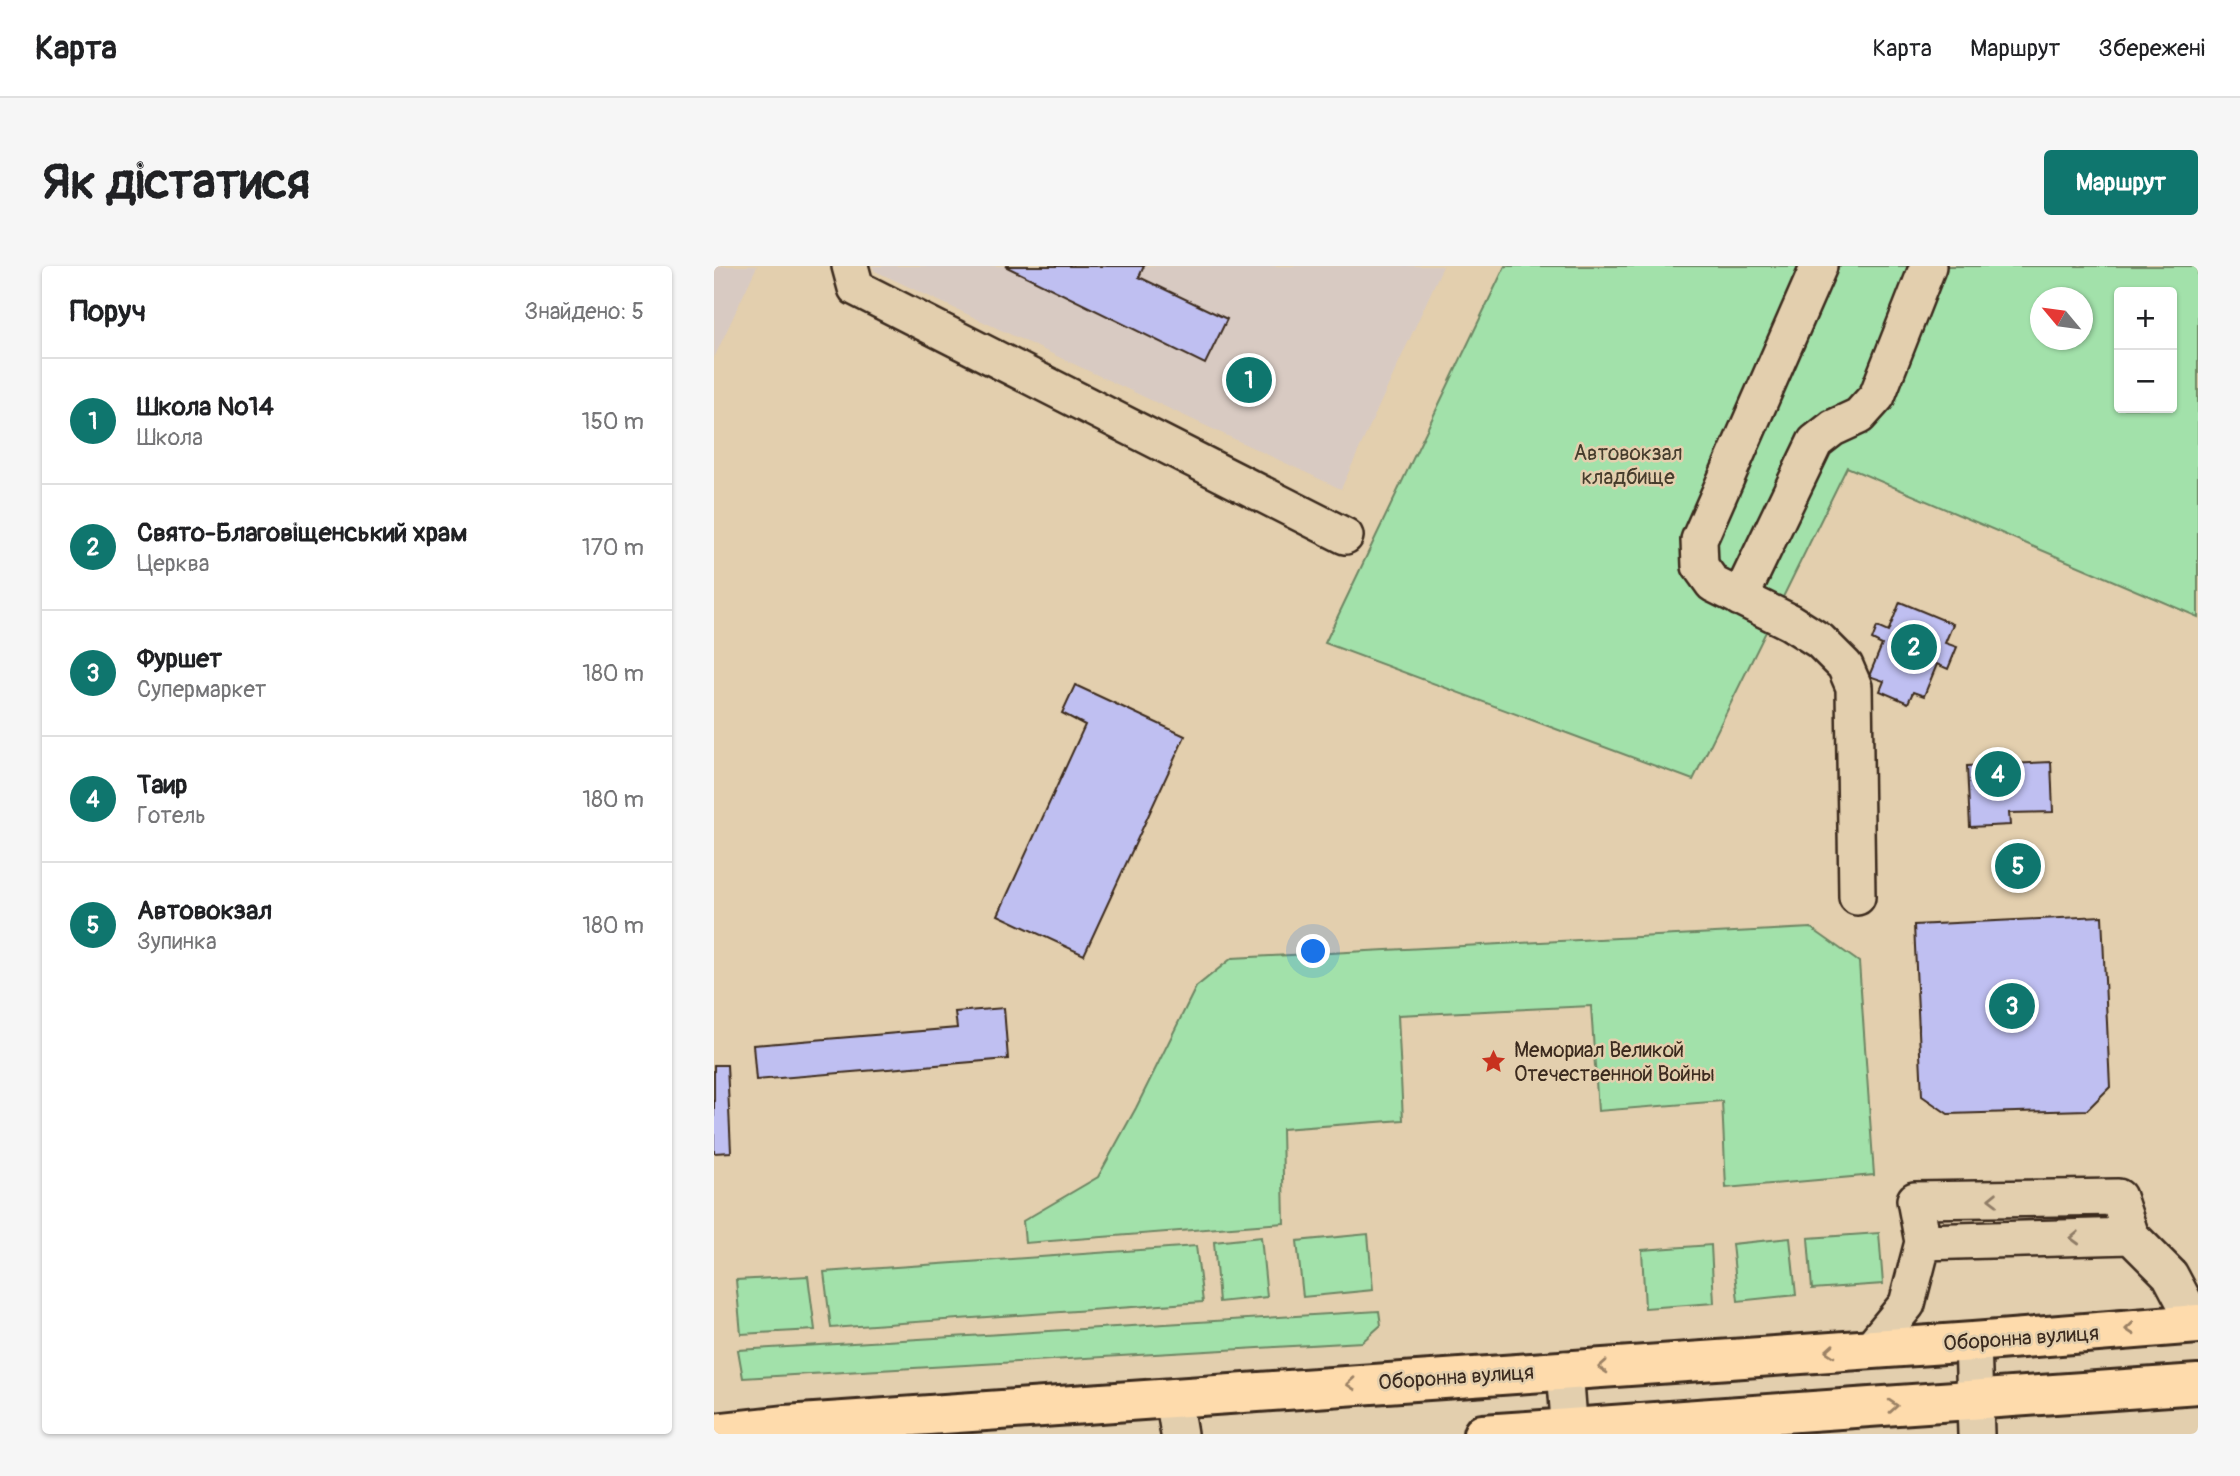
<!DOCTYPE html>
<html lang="uk">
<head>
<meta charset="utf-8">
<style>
	:root { --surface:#fff; --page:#f6f6f6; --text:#202124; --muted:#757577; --line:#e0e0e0; --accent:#0f766e }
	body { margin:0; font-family:Pangolin,sans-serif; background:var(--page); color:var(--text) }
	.controls { position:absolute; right:21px; top:21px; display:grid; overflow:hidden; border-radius:7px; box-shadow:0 2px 5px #0004 }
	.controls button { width:63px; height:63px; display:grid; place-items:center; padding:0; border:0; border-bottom:2px solid var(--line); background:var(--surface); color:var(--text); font:35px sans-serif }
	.compass { position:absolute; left:1316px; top:21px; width:63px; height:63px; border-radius:50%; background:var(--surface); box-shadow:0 2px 5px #0004; rotate:299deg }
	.you { position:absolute; left:600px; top:686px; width:24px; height:24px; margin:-18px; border:5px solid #fff; border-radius:50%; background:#1a73e8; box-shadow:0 0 0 10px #1a73e833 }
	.badge { display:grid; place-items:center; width:46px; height:46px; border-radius:50%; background:var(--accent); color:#fff; font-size:23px; font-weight:700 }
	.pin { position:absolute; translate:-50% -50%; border:4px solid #fff; box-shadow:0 2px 7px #0006 }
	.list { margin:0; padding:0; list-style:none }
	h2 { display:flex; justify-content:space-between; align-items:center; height:91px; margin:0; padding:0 28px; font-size:30px }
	h2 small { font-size:23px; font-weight:400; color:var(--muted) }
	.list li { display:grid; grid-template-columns:46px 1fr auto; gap:21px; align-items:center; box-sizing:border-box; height:126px; padding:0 28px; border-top:2px solid var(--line) }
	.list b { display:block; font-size:26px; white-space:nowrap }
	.list p { margin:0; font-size:23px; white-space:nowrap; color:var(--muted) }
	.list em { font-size:23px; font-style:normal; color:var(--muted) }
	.map { position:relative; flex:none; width:1484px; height:1168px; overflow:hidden; border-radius:7px }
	header { display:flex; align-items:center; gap:42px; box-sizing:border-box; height:98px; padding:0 35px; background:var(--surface); border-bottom:2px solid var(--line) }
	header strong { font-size:33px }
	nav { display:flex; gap:38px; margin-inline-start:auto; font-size:24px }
	.intro { display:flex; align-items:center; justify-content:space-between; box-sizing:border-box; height:168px; padding:0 42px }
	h1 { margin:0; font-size:49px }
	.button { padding:18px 32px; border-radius:7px; background:var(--accent); color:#fff; font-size:24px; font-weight:700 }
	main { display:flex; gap:42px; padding:0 42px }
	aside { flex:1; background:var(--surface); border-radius:7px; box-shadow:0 2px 5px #0004 }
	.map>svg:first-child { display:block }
	.built { fill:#d8cac2 }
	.green { fill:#a2e1aa; stroke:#6e8664; stroke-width:2; fill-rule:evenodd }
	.building { fill:#bfbff1; stroke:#3b2a1e; stroke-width:2 }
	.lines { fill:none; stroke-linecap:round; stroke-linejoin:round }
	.minor-casing { stroke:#3b2a1e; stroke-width:40 }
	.major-casing { stroke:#3b2a1e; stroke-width:44 }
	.minor { stroke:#e3cfae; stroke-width:35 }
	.major { stroke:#fedbac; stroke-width:38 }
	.oneway { stroke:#8f7c66 }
	.oneway2 { stroke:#9c8265 }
	.labels { text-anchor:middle; stroke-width:5; stroke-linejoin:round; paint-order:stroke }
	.park-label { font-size:21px; fill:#453c2c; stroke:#e3cfae }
	.poi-label { font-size:21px; fill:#3b2a1e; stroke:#e3cfae; text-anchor:start }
	.street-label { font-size:21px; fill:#3b2a1e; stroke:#e3cfae }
</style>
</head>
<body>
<header>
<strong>Карта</strong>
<nav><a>Карта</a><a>Маршрут</a><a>Збережені</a></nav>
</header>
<div class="intro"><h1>Як дістатися</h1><a class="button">Маршрут</a></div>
<main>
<aside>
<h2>Поруч<small>Знайдено: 5</small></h2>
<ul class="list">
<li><span class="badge">1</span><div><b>Школа №14</b><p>Школа</p></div><em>150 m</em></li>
<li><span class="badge">2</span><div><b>Свято-Благовіщенський храм</b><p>Церква</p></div><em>170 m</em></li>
<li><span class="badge">3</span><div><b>Фуршет</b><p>Супермаркет</p></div><em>180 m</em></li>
<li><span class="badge">4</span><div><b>Таир</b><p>Готель</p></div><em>180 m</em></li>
<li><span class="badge">5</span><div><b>Автовокзал</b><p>Зупинка</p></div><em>180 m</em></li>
</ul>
</aside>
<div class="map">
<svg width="1484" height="1168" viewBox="0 0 1484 1168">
	<rect width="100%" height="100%" fill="#e3cfae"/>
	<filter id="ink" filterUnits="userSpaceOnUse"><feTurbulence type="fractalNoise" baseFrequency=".0143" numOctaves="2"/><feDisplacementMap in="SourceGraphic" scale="14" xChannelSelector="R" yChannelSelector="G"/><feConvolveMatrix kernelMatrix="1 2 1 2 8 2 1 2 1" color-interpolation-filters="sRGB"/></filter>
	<g filter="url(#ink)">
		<!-- built -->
		<path class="built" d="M0,0H43L0,92Z
			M158,0H729L627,223L161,5Z"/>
		<!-- green -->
		<path class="green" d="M791,0H1484V351L1133,201L979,514L611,377ZM1405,26H1458V142H1405ZM1326,32H1368V74H1326Z
			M1097,662L1145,696L1160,909L1012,922L1008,835L884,845L877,740L684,749L689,854L568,863L570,957L311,977L309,955L384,911L422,842L482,721L518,692Z
			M1165,967L1169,1018L1098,1023L1094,972Z
			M654,968L659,1024L589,1031L583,975Z
			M547,971L553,1031L505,1036L500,976Z
			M1076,972L1082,1029L1024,1035L1018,978Z
			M997,979L1000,1037L931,1042L928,984Z
			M482,980L489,1036L117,1062L110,1006Z
			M94,1010L101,1064L27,1068L22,1014Z
			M665,1045L667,1059L648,1076L29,1112L24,1084Z"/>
		<!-- building -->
		<path class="building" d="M291,0H430L425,11L513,53L491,98Z
			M1186,336L1239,358L1231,377L1243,381L1234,403L1223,398L1210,430L1199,426L1194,437L1166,425L1170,415L1155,410L1168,379L1158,374L1163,361L1174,366Z
			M361,419L471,470L370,689L284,649L371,459L348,447Z
			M1337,496L1339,546L1295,547L1296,559L1256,561L1253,500Z
			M1388,650L1396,821L1373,844L1234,848L1208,830L1200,659Z
			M290,742L294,793L42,814L39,779L243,762L241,746Z
			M0,799H13L17,886L0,887Z"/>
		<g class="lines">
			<defs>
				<path id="minor" d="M136,0L142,22L631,270
					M1105,0L985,274L986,300L999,318L1076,356L1106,375L1131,400L1140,421L1143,631
					M1026,332L1101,176L1119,162L1145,150L1163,130L1214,0
					M1209,976L1201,934L1404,931L1417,970
					M1259,1076L1262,1168
					M1156,1083L1193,1038L1209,976L1417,970L1456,1009L1482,1058
					M851,1103L856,1168
					M459,1131L465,1168"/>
				<path id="major" d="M0,1167L72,1159L1259,1076L1484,1058
					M769,1168L1484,1118"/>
			</defs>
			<!-- minor casing -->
			<use href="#minor" class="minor-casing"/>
			<!-- major casing -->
			<use href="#major" class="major-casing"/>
			<!-- minor -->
			<use href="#minor" class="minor"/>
			<!-- major -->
			<use href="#major" class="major"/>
		</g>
		<!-- one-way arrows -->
		<defs><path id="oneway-chevron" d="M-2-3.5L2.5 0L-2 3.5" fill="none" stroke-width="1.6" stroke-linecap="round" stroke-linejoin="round" transform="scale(1.75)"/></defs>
		<g class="oneway">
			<use href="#oneway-chevron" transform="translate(1279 933) rotate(179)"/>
			<use href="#oneway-chevron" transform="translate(1361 972) rotate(178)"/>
		</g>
		<g class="oneway2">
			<use href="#oneway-chevron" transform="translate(1416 1063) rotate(175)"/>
			<use href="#oneway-chevron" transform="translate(1116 1085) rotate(176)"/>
			<use href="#oneway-chevron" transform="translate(889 1101) rotate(176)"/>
			<use href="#oneway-chevron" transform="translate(637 1118) rotate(176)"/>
			<use href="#oneway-chevron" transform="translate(1179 1140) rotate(-4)"/>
		</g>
	</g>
	<!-- icons -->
	<defs>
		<symbol id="sight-bare" viewBox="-9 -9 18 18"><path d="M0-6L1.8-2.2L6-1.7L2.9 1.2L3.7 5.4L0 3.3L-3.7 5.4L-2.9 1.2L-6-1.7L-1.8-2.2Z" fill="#c8321e" stroke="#e3cfae" stroke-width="2.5" paint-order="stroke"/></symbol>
	</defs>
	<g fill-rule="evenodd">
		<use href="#sight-bare" x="762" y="778" width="35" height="35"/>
	</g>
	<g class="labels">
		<!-- park labels -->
		<g class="park-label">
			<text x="914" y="194">Автовокзал<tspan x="914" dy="24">кладбище</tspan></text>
		</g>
		<!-- poi labels -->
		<g class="poi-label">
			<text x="800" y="791">Мемориал Великой<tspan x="800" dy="24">Отечественной Войны</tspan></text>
		</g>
		<!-- street labels -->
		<g class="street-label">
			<text transform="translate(1307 1072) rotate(-4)" y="7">Оборонна вулиця</text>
			<text transform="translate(742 1111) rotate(-4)" y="7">Оборонна вулиця</text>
		</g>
	</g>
</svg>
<div class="controls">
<button>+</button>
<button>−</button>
</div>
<svg class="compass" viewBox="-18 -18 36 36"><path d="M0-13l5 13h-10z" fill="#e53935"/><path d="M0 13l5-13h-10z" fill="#757577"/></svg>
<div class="you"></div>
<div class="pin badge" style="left:535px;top:114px">1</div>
<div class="pin badge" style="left:1200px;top:381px">2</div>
<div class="pin badge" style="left:1298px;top:740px">3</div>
<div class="pin badge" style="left:1284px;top:508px">4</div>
<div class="pin badge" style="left:1304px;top:600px">5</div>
</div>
</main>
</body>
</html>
